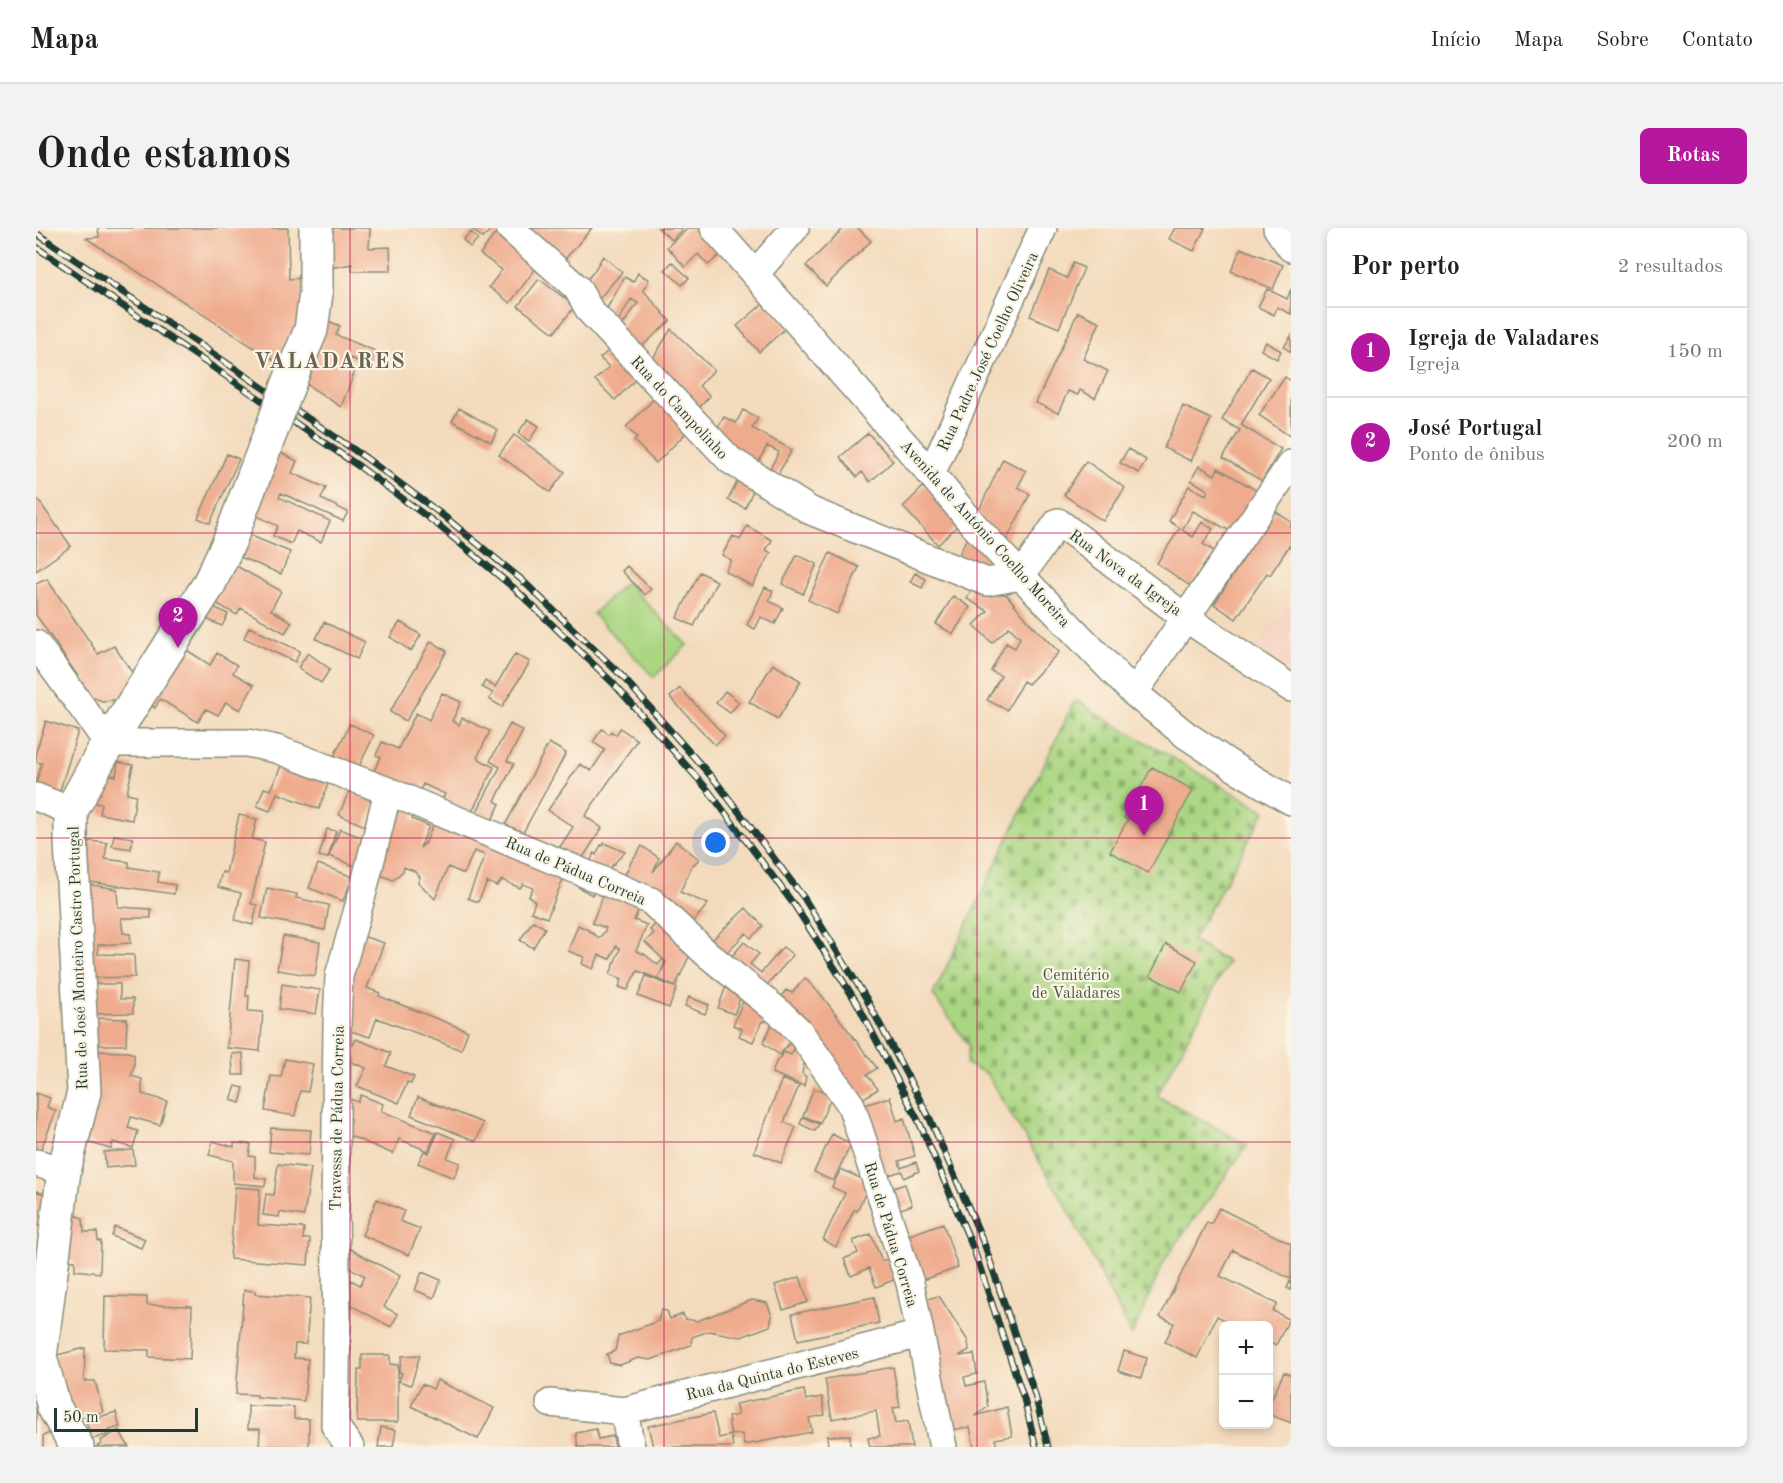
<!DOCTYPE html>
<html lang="pt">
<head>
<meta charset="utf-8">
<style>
	:root { --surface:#fff; --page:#f2f2f2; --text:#202124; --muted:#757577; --line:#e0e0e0; --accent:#b5179e }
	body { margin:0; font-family:"Old Standard TT",serif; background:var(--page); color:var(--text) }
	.controls { position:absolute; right:18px; bottom:18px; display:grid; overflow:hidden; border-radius:9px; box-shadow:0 3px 9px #0003 }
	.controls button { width:54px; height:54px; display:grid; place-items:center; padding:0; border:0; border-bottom:2px solid var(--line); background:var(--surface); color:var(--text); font:30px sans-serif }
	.scale { position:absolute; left:18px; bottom:15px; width:144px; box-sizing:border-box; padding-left:6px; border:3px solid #1f3d34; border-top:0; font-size:16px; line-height:21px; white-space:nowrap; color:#1f3d34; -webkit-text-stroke:4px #fcf5e5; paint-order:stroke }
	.you { position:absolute; left:680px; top:615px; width:21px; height:21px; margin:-15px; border:4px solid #fff; border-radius:50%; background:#1a73e8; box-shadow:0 0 0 9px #1a73e833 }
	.badge { display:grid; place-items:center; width:39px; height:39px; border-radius:50%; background:var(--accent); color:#fff; font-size:20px; font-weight:700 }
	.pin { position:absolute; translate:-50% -50px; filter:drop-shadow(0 2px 3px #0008) }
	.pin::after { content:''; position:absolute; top:32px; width:21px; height:18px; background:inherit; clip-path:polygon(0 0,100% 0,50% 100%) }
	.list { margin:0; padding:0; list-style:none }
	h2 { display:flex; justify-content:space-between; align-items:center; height:78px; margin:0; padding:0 24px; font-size:26px }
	h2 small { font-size:20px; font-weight:400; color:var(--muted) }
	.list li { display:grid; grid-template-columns:39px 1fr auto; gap:18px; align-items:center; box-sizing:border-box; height:90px; padding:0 24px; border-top:2px solid var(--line) }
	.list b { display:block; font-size:22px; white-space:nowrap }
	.list p { margin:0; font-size:20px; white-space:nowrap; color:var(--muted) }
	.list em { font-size:20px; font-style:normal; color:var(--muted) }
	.map { position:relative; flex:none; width:1255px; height:1219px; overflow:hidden; border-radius:9px }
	header { display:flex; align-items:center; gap:36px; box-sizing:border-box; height:84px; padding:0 30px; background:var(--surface); border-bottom:2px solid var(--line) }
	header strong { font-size:28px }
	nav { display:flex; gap:33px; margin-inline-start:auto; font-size:21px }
	.intro { display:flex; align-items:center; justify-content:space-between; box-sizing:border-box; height:144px; padding:0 36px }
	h1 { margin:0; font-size:42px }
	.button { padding:15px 27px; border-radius:9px; background:var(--accent); color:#fff; font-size:21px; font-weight:700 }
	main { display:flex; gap:36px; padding:0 36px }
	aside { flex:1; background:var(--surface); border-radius:9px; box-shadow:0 3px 9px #0003 }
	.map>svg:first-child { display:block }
	.built { fill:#f5d2c2 }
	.cemetery { fill:url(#cemetery-stones); stroke:#648a5b; stroke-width:1.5 }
	.garden { fill:#aad682; stroke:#648a5b; stroke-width:1.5 }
	.building { fill:#efab8d }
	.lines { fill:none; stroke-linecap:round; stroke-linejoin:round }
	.minor-casing { stroke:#898c78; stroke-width:30 }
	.major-casing { stroke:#898c78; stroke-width:36 }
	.minor { stroke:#fff; stroke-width:27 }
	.major { stroke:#fff; stroke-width:33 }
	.rail-casing { stroke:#1f3d34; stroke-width:7 }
	.rail { stroke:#fcf5e5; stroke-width:4.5; stroke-dasharray:14; stroke-linecap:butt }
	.major-bridge-casing { stroke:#898c78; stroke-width:36; stroke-linecap:butt }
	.major-bridge { stroke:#fff; stroke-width:33 }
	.grid { fill:none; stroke:#c2185b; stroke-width:1.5; stroke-opacity:0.55 }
	.labels { text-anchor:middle; stroke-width:4.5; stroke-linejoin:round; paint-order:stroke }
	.street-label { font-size:16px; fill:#1f3d34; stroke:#fcf5e5 }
	.park-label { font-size:16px; fill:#3b5c44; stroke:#fcf5e5 }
	.district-label { font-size:22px; font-weight:bold; letter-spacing:1.5px; fill:#686453; stroke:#fcf5e5 }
</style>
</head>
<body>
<header>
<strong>Mapa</strong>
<nav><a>Início</a><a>Mapa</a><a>Sobre</a><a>Contato</a></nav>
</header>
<div class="intro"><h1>Onde estamos</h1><a class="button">Rotas</a></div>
<main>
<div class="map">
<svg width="1255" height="1219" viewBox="0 0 1255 1219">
	<defs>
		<pattern id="cemetery-stones" width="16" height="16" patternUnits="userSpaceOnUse" patternTransform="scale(1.5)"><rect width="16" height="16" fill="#aad682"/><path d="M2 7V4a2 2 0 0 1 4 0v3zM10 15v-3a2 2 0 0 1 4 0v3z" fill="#8aaf6b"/></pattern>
	</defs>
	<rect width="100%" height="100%" fill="#fcf5e5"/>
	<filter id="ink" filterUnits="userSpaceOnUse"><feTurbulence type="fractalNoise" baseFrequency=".0167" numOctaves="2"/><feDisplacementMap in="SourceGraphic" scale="12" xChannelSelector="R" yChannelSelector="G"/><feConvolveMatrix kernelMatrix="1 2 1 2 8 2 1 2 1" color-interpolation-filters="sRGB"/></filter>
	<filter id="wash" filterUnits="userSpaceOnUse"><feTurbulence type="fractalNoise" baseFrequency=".008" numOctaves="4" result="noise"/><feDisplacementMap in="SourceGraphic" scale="24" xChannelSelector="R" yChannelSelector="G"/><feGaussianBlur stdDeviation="1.35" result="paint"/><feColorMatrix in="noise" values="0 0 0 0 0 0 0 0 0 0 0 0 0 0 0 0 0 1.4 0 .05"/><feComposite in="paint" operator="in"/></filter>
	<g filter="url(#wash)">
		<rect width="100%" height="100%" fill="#f3dabc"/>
		<!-- built -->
		<path class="built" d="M1255,372V446L1219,421Z"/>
		<!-- cemetery -->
		<path class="cemetery" d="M1038,474H1045L1059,485L1229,583L1156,713L1192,734L1121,868L1212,917L1129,1031L1096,1108L1029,976L950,845L930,836L933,818L897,767Z"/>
		<!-- garden -->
		<path class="garden" d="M590,354L651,417L618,449L557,386Z"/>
		<g id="blocks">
			<!-- building -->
			<path class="building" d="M62,0H252L253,51L269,50L267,84L246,138L50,10L63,9Z
				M288,0H334L333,20L354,19L355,43H316V36L288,41Z
				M434,0H456L447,10Z
				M480,0H556L523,38Z
				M622,0H647L636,12Z
				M652,0H663L686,25L672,37L662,26L649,39L631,19Z
				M808,0H822L835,13L790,58L770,38Z
				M1139,0H1169L1158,23L1133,11Z
				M462,2L504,35L474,75L453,59L466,42L444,26Z
				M435,4L442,11L434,19L427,12Z
				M1205,20L1247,37L1237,61L1195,43Z
				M567,28L586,44L562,72L546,58L558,43Z
				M636,34L653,50L646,57L629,42Z
				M1037,35L1048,40L1023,100L994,88L1013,42L1031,50Z
				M602,45L613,52L607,62L634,93L602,122L583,102L602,75L595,71L579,99L567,87L589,49L597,54Z
				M503,51L539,78L518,105L482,78Z
				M1231,61L1251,71L1255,61V86L1241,79L1238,87L1222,79Z
				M729,74L751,99L723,124L701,98Z
				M1042,84L1064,94L1047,131L1072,143L1059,170L1044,162L1042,167L1032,163L1022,185L1000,175Z
				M290,92L304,98L300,107L339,123L333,138L314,130L310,139L319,143L305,179L267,154Z
				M635,101L678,142L663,158L674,168L659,184L613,137Z
				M1255,108V124L1248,119Z
				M1230,114L1245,123L1241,131L1225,122Z
				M578,118L605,146L579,172L559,152L573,139L564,130Z
				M1216,140L1233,150L1205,197L1245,221L1226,253L1187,230L1204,202L1186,192Z
				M1249,149L1255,153V209L1223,187Z
				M622,167L655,200L620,235L598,213L601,210L590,199Z
				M1147,178L1175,191L1155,233L1128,220Z
				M423,180L462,202L455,214L416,193Z
				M707,182L722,190L716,200L756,222L738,253L730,248L743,224L731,218L719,241L678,206L688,189L700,195Z
				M492,191L503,198L493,213L482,205Z
				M832,205L857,233L834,254L826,244L821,249L804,229Z
				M478,207L529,244L514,264L463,227Z
				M1092,221L1110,232L1103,245L1084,235Z
				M241,223L261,233L256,245L290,260L285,271L312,284L307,293L245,265L243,269L294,293L285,314L261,303L255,316L237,308L242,298L213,284Z
				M191,226L203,231L174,295L162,290Z
				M967,231L990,243L982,259L994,266L969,315L941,286Z
				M1050,233L1089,260L1067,293L1028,267Z
				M1163,238L1179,247L1182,240L1220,262L1196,304L1157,283L1146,302L1157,309L1166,294L1177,301L1167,316L1178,323L1154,358L1121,335L1144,300L1133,293L1153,258L1170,267L1172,262L1155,252Z
				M703,250L719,258L709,280L692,272Z
				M889,257L925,294L902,317L867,279Z
				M0,269L35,318L0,343Z
				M1239,283L1255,294V319L1253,318L1234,347L1231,345L1200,391L1178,376Z
				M711,298L736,312L730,322L735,325L716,358L689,343L695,332L686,327L697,308L704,312Z
				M206,304L254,324L245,346L197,326Z
				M933,305L963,339L953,348L919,335Z
				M794,325L823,339L801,386L772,372Z
				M761,327L781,336L767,366L746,356Z
				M195,335L245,363L235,382L256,394L249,405L205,380L201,387L174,372Z
				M591,338L615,361L609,367L586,343Z
				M664,344L681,353L658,398L641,390Z
				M879,345L890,351L886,360L874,354Z
				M11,351L62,426L78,418L100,450L81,472L66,473L56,469L0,387V356Z
				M938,356L971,367L992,393L1023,424L992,456L987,453L971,482L951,472L965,448L955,443L970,415L979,420L984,410L973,399L956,415L938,397L952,383L931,371Z
				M729,359L737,363L733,373L747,380L739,396L725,389L719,401L711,397Z
				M917,368L934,379L917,406L900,396Z
				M172,376L192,386L186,398L166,389Z
				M288,394L329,414L321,431L280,411Z
				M364,394L385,407L375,423L354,409Z
				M213,399L264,423L259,434L208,410Z
				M395,413L411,423L370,493L354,484Z
				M146,419L174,437L181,425L201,437L197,445L218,457L204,482L190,474L182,487L170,481L162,494L124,471L119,480L111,475Z
				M272,425L294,441L285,455L262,440Z
				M479,426L494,434L466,479L453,471L457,465L446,459L449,453L459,459Z
				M737,436L765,453L742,491L713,474Z
				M644,460L689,508L679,517L634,469Z
				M689,463L703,474L694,485L680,475Z
				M406,465L425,474L416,493L423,497L426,490L454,503L441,530L458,539L433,590L404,576L409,566L387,556L381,569L336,547L345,529L340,527L346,514L362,521L380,485L393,492Z
				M10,493L42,503L22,569L0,556L6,535L0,534V524Z
				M314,496L338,507L320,545L295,534Z
				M474,496L487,503L471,533L478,536L459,573L464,576L453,598L437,591L464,539L454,533Z
				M584,500L601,512L549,588L566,600L544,634L520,625L537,599L512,582L544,536L555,543L569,522L557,514L566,501L573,506L575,503L580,507Z
				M513,515L530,525L483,612L466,603Z
				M82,534L97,537L91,565L100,567L96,592L64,586L66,576L59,575L64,545L80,548Z
				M245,538L292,556L283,581L241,565L234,583L221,578L228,560L235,562Z
				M1116,539L1157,562L1112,645L1074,624L1092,591L1088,590Z
				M313,563L339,574L329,598L303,587Z
				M363,574L379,581L376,591L393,598L384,620L390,614L400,589L531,642L511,690L495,684L499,674L493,668L497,660L487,656L484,660L466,652L461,658L451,654L442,674L432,670L449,627L438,623L428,646L412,639L399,671L382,654L384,649L378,643L368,639L367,643L357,652L335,643Z
				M203,587L221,591L216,611L229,614L215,676L221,677L217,697L199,692L205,665L182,659L186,644L190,645Z
				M291,601L300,603L292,630L283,628Z
				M304,601L330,611L319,638L293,628Z
				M78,607L97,610L95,621L76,618Z
				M53,613L71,615L69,631L93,634V639L123,644L122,654L139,657L138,666L47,653Z
				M640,613L663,631L656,638L644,664L672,676L655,696L586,653L595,634L606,618L623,630L617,644Z
				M568,615L589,624L570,644L552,639L558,625L560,627L565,617L567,618Z
				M282,636L317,649L307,673L273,660Z
				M546,650L561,657L556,667L542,659Z
				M49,656L81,661L82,679L115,681V690H85L87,705L94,706L95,715L62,717V726L98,727L99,749L54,750Z
				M231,660L261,666L260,670L293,677L289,702L225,690Z
				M570,660L606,674L598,692L611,697L600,723L608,726L622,737L626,732L629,734L622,751L602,743L597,750L592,762L583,759L586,751L574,746L584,721L580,718L574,731L563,727L557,741L546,736L548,729L532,723L542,697L552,702L563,710L569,703L570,700L556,695Z
				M710,680L727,698L715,710L710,705L688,727L675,713Z
				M625,690L657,720L639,759L622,751L630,734L609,714L618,705L614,702Z
				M497,693L509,700L497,720L484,712Z
				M247,708L284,714L279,748L241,742Z
				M326,708L348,715L331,760L344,765L343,768L432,803L425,822L341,790L334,809L311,802L313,750Z
				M708,714L723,726L714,736L725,745L747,719L757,727L728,761L692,733Z
				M1130,716L1161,733L1145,764L1114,748Z
				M199,731L213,733L210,768H213L212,783L227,784L224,823L191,820Z
				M610,748L641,760L633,780L602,768Z
				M769,750L786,768L841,840L831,847L842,861L820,875L741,774L750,762L756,765Z
				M692,753L707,763L698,786L682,780Z
				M53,756H84V771H97V785L53,786Z
				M246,756L284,762L280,786L243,781Z
				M710,766L733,784L729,794L726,793L717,814L703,808L706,801L697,797Z
				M653,769L673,777L669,786L649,778Z
				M740,788L761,805L744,827L727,815Z
				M55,790L91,791L90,817H55Z
				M763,808L769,833L766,845L770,849L768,858L736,845L740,834L748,824L755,827Z
				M320,811L355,825L350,838L378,849L375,856L371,854L363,875L321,858L330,840L310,832L311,814L317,817Z
				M56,823L92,824L98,826V839L95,848L106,851V866L131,873L124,897L95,889L92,900L102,903L97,920L77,914L75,921L44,912Z
				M207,825L208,847H197L196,826Z
				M249,831L277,836L272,864L264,863L259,888L229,883L235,848L245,849Z
				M746,851L763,858L748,894L760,899L745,935L718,924Z
				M200,858L208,860L204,875L195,872Z
				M778,860L796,867L784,895L767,888Z
				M0,865L14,870L11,879L20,883L4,924L0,922Z
				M325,867L347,876L345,883L400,905L392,923L363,911L357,926L310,906L311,870L322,874Z
				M382,869L447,895L440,913L375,887Z
				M854,869L861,893L868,890L879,928L863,933L865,940L880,934L883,943L868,950L866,943L843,950L822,879Z
				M767,889L783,896L779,903L764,896Z
				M235,900L275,902L273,927L233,924Z
				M402,904L419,911L411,930L424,935L418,950L382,935L388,923L393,925Z
				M796,906L815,916L797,953L778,944Z
				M177,913L198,919V915L215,916L213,928L219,929V949L230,951L229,958L197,955V933L173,927Z
				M97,922L99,937L70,940L68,924Z
				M242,936L275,940L268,988L244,984L243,989L227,987L230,966L238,967Z
				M805,941L834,955L821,983L818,982L800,1019L787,1012L809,965L796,959Z
				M869,956L876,977L856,984L849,963Z
				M199,959L224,961L222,997L268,1000L267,1011H274L272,1037L194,1031Z
				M0,963L17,969L8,999L0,997Z
				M341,971L368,983L364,993L384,1001L373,1027L326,1007Z
				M1183,980L1255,1016V1062L1251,1060L1255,1051L1197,1022L1184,1048L1241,1076L1237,1083L1253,1091L1240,1117L1232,1113V1098H1200L1181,1088L1161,1130L1129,1114L1138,1095L1124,1089L1171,994L1175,996Z
				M29,984L47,990L48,1004H61L62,1013H65L64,1045L39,1042V1033L27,1032Z
				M907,995L922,1040L880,1054L865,1010Z
				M79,999L109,1011L105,1020L76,1008Z
				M835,1006L846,1033L857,1029L865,1049L840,1059L833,1040L815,1048L808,1031L822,1025L817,1013Z
				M311,1019L364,1048L348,1079L362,1086L355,1099L305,1072L315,1052L324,1057L329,1048L303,1034Z
				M386,1044L405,1052L398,1070L379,1062Z
				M764,1049L772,1074L747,1082L739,1057Z
				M208,1062L219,1063V1066L274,1070L270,1116H259L258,1130L272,1131L268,1173L221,1169V1167L200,1166Z
				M69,1068L111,1069V1077L156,1078L154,1131L113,1129V1122L68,1121Z
				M903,1068L932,1113L933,1122L923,1128L938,1126L941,1146L928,1149L930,1158L948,1154L952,1179L939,1188L971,1179L976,1208L959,1211L961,1219H938L934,1199L914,1202L887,1072Z
				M838,1069L843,1095L762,1112L756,1086Z
				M716,1072L731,1075L736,1088L734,1098L705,1109L673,1103L656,1109L655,1117L615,1132L602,1130L584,1137L574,1135L571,1126L579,1123L582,1108L622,1093L625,1082L631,1083L634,1091L647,1086L649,1091L661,1093Z
				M49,1120L48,1153H59L67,1184L28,1194L17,1128Z
				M1088,1123L1111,1130L1105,1150L1082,1143Z
				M326,1127H354V1136L362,1137V1194H321L322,1142H326Z
				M384,1127L375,1157L363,1153L366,1145L363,1144L366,1128Z
				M857,1139L864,1179L857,1180L860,1195L872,1193L876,1219H834L832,1210L844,1208L840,1183L796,1191L789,1151Z
				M1248,1144L1255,1147V1195L1232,1186V1179Z
				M401,1152L458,1180L442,1211L375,1178L386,1156L397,1161Z
				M0,1161L18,1203L7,1208V1219H0Z
				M768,1162L770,1172L786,1169L789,1187L773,1190L776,1204L708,1217L706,1206L695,1207L692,1189L702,1187L699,1176Z
				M212,1178L258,1179V1191H273V1218H223L224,1201H212Z
				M80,1184L84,1199L70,1203L71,1207L56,1211L50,1193Z
				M677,1185L683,1210L695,1207L697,1219H617L612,1198Z
				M345,1199L360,1202L357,1219H342Z
				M560,1201L562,1211L577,1208L579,1219H542L540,1205Z
				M83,1202L93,1219H60L66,1215L64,1213Z
				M814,1207V1219H792L791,1208Z"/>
		</g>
	</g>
	<g filter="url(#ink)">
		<use href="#blocks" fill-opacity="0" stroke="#898c78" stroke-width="1.5"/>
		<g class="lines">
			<defs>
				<path id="minor" d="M474,0L541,60L554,83L694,232L775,283L951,354L985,348L1022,294L1150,390L1255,460
					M678,0L895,246L936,295L985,348L1098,465L1150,507L1201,541L1255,573
					M1241,0L1255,20
					M719,46L759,0
					M895,246L1007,0
					M0,416L72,515H211L240,521L352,563L615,673L670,725L744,785L763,803L815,877L874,1055L907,1219
					M1098,465L1255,236
					M0,569L35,583
					M0,935L28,943
					M514,1175L588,1183L884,1106
					M588,1183L595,1219
					M314,1219L299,1198L301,1094L299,989L301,796L303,748L326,667L352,563"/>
				<path id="major" d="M258,142L275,102L280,65V0
					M41,1219L18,1179L4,1129L28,943L48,864L35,614V583L72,515L172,358L193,314L235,203"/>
			</defs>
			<!-- minor casing -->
			<use href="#minor" class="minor-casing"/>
			<!-- major casing -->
			<use href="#major" class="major-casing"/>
			<!-- minor -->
			<use href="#minor" class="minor"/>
			<!-- major -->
			<use href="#major" class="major"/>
			<defs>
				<path id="rail" d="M0,5L330,230L409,289L486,352L585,447L681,555L768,670L830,770L894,891L949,1018L999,1167L1012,1219
					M0,19L324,239L402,297L479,361L577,455L672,562L759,678L821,775L884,896L938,1022L988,1171L1000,1219"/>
			</defs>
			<!-- rail casing -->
			<use href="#rail" class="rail-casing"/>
			<!-- rail -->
			<use href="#rail" class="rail"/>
			<defs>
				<path id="major-bridge" d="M235,203L258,142"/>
			</defs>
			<!-- major-bridge casing -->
			<use href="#major-bridge" class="major-bridge-casing"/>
			<!-- major-bridge -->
			<use href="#major-bridge" class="major-bridge"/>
		</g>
	</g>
	<!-- grid -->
	<path class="grid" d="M314,0V1219M628,0V1219M941,0V1219M0,305H1255M0,610H1255M0,914H1255"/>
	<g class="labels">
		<!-- street labels -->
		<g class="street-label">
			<text transform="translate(951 123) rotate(-65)" y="6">Rua Padre José Coelho Oliveira</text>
			<text transform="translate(644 179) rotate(47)" y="6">Rua do Campolinho</text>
			<text transform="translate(950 305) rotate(48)" y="6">Avenida de António Coelho Moreira</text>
			<text transform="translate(1090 344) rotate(36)" y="6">Rua Nova da Igreja</text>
			<text transform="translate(540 642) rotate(23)" y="6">Rua de Pádua Correia</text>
			<text transform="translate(41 730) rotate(-92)" y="6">Rua de José Monteiro Castro Portugal</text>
			<text transform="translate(300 890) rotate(-89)" y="6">Travessa de Pádua Correia</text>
			<text transform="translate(856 1006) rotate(73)" y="6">Rua de Pádua Correia</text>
			<text transform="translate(736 1145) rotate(-14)" y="6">Rua da Quinta do Esteves</text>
		</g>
		<!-- park labels -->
		<g class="park-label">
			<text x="1040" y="752">Cemitério<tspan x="1040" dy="18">de Valadares</tspan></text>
		</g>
		<!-- district labels -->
		<g class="district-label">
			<text x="294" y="140">VALADARES</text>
		</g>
	</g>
</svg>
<div class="controls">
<button>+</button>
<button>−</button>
</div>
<div class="scale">50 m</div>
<div class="you"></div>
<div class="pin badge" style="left:1108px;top:608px">1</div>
<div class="pin badge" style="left:142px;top:420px">2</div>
</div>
<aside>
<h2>Por perto<small>2 resultados</small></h2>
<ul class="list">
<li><span class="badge">1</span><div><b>Igreja de Valadares</b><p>Igreja</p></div><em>150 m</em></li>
<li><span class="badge">2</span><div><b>José Portugal</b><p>Ponto de ônibus</p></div><em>200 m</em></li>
</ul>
</aside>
</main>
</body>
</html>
